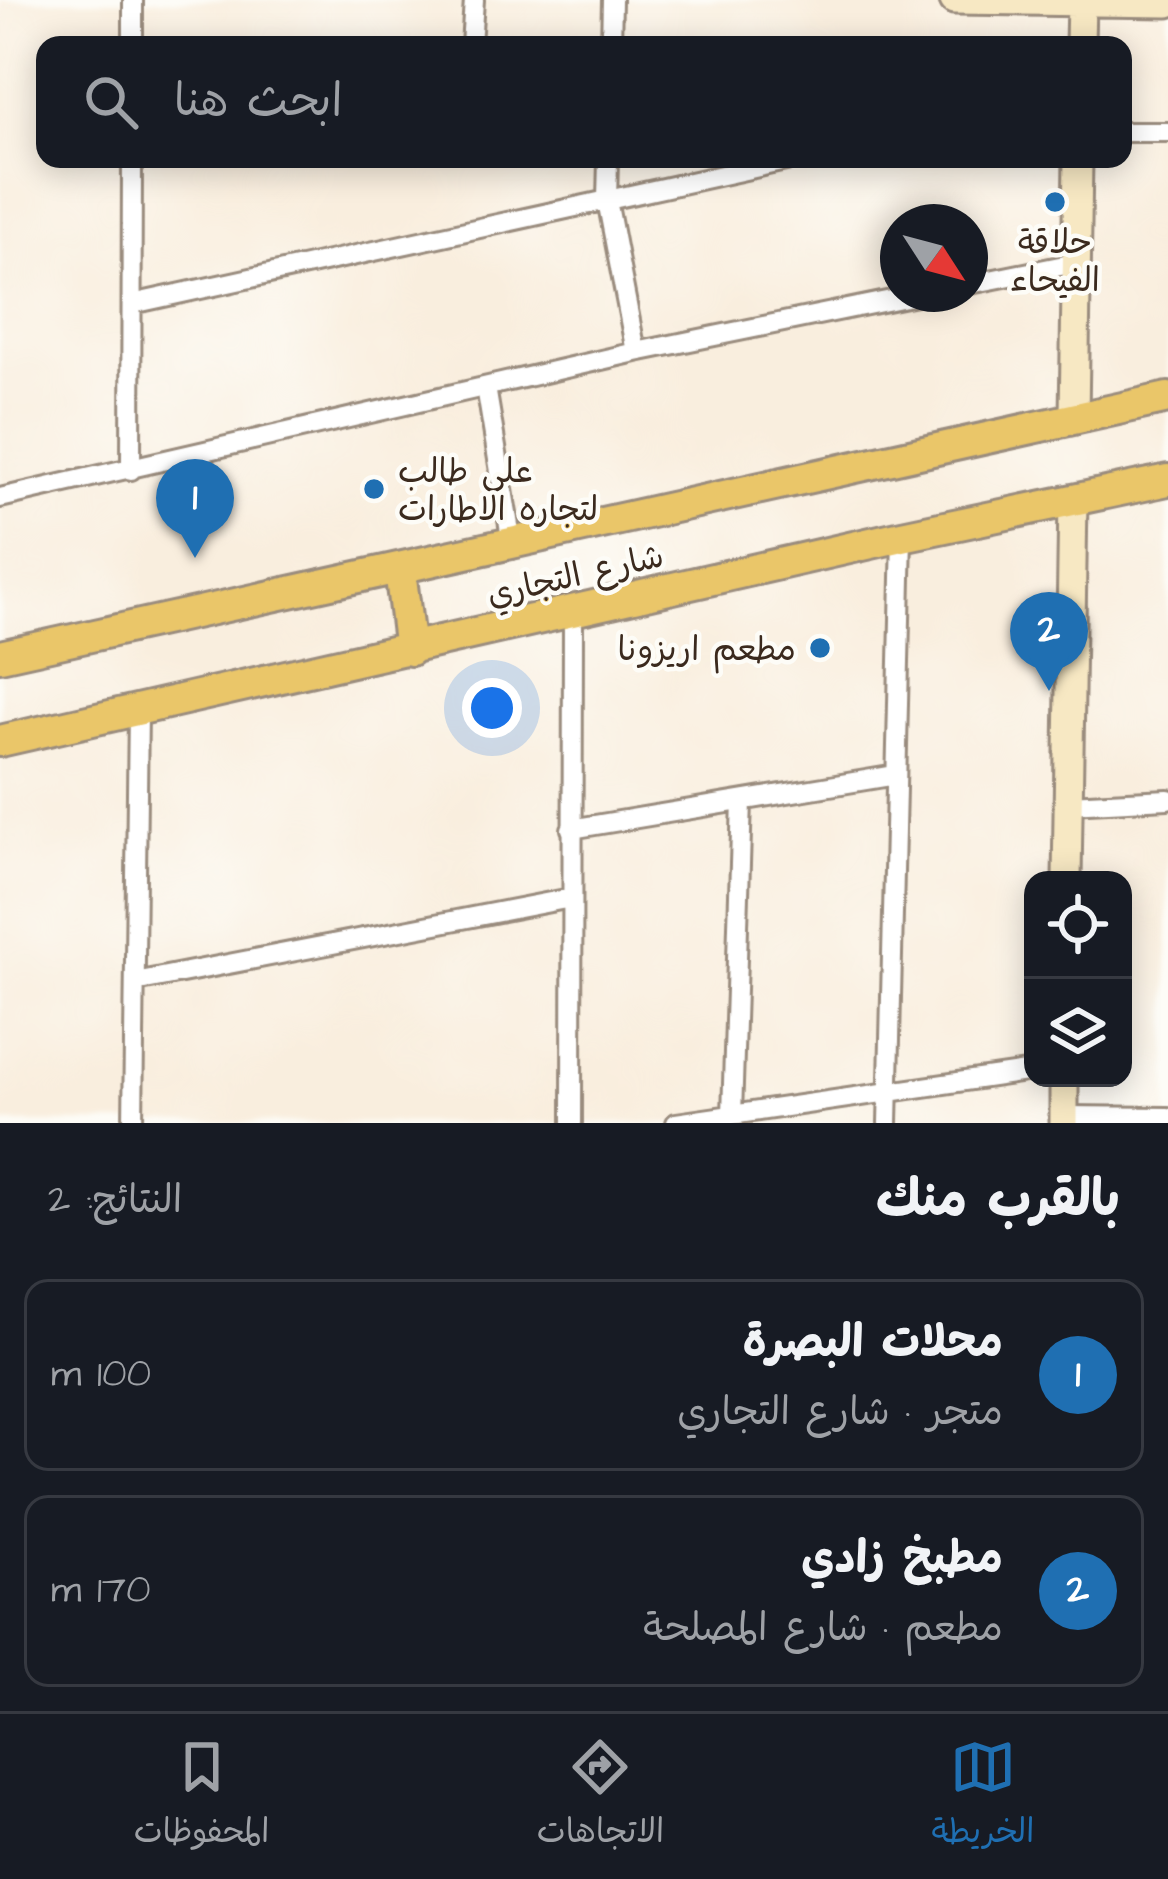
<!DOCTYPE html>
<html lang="ar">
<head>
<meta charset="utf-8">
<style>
	:root { --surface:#171b24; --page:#242831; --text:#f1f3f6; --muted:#9ea1a6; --line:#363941; --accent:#1f6fb2 }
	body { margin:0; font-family:"Architects Daughter","Playpen Sans Arabic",sans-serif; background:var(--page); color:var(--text); direction:rtl }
	.controls { position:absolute; right:36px; bottom:36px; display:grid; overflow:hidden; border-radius:24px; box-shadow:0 6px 30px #0003 }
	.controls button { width:108px; height:108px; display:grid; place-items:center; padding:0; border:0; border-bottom:3px solid var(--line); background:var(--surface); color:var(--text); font:60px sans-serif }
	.compass { position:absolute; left:880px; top:204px; width:108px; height:108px; border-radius:50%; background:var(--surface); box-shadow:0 6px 30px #0003; rotate:126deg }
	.you { position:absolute; left:492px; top:708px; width:42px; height:42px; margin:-30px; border:9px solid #fff; border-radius:50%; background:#1a73e8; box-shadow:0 0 0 18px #1a73e833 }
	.badge { display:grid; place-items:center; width:78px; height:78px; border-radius:50%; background:var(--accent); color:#fff; font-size:39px; font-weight:700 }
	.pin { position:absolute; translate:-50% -99px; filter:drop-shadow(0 3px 6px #0008) }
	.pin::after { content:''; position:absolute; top:63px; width:42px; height:36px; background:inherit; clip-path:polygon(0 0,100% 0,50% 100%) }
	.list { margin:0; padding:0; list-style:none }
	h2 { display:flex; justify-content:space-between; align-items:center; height:156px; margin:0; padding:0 48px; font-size:51px }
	h2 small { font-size:39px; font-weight:400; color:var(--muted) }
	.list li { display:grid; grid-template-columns:78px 1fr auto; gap:36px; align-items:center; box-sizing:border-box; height:192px; margin:0 24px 24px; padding:0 24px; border:3px solid var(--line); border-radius:24px }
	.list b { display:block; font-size:45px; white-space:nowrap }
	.list p { margin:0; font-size:39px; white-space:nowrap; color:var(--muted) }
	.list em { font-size:39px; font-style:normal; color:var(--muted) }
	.icon { flex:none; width:66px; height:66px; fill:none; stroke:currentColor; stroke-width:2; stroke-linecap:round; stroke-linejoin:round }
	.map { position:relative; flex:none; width:1168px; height:1123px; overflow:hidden; direction:ltr }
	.search { position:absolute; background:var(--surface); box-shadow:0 6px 30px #0003; left:36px; right:36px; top:36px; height:132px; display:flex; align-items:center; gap:30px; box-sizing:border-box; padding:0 42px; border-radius:24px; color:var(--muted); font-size:45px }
	.sheet { height:588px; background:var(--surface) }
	nav { display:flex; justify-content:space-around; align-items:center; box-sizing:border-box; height:168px; border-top:3px solid var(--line); background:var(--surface); font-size:33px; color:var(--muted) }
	nav a { display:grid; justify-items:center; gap:6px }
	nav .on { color:var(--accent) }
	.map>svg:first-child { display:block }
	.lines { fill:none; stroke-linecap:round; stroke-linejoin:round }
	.street-casing { stroke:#9a8c7e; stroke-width:24 }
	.secondary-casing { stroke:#9a8c7e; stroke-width:33 }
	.primary-casing { stroke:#9a8c7e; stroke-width:36 }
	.street { stroke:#fff; stroke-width:18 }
	.secondary { stroke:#f7e8c3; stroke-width:27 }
	.primary { stroke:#eac669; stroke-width:30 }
	.poi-dot { fill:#1f6fb2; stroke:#fdfcf7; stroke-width:4.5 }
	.labels { text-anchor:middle; stroke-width:9; stroke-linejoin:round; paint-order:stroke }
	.poi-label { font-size:33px; fill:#3b2a1e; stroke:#fdfcf7 }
	.street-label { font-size:33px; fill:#3b2a1e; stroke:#fdfcf7 }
</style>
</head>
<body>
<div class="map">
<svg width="1168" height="1123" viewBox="0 0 1168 1123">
	<rect width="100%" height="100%" fill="#fdfcf7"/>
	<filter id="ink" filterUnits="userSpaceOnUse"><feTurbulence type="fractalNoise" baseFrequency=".00833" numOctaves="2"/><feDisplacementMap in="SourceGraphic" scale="24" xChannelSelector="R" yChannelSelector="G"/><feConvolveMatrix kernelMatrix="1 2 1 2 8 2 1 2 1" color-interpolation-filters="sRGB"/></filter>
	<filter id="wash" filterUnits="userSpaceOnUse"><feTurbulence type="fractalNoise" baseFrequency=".004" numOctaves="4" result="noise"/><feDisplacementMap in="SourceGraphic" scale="48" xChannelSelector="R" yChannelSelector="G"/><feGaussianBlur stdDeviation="2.7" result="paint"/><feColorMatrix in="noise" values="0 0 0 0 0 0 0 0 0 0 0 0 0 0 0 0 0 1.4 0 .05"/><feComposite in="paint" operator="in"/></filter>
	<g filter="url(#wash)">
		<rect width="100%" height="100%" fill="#f9eede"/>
	</g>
	<g filter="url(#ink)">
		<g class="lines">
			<defs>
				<path id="street" d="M133,45V0
					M471,45L474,0
					M611,45L612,0
					M1123,132H1168
					M608,159L607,200L636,352
					M970,284L1075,263
					M132,304L795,159
					M486,387L512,544
					M131,470L132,159
					M0,498L636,352L921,294
					M1068,804L1168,799
					M571,829L896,775
					M135,982L571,898
					M732,1115L742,801
					M1064,1116L1168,1117
					M133,1123L138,711
					M572,1123L573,611
					M676,1123L1033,1071
					M888,1123L902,536"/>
				<path id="secondary" d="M954,0L1168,3
					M1080,45L1081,2
					M1074,417L1078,159
					M1067,880L1073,499
					M1064,1123V1078"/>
				<path id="primary" d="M400,570L410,650
					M0,656L1168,398
					M0,741L902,536L1168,480"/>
			</defs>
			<!-- street casing -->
			<use href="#street" class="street-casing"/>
			<!-- secondary casing -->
			<use href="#secondary" class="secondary-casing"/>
			<!-- primary casing -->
			<use href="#primary" class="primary-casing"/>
			<!-- street -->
			<use href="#street" class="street"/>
			<!-- secondary -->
			<use href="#secondary" class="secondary"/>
			<!-- primary -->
			<use href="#primary" class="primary"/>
		</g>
	</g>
	<!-- markers -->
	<g class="poi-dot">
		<circle cx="1055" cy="202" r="12"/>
		<circle cx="374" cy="489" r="12"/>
		<circle cx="820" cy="648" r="12"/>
	</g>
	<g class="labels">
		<!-- poi labels -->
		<g class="poi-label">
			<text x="1055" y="253">حلاقة<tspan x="1055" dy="38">الفيحاء</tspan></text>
			<text x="398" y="482" text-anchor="start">علي طالب<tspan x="398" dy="38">لتجاره الاطارات</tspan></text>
			<text x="796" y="660" text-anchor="end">مطعم اريزونا</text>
		</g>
		<!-- street labels -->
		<g class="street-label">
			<text transform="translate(575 574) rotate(-13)" y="12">شارع التجاري</text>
		</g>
	</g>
</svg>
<div class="controls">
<button><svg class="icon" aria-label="locate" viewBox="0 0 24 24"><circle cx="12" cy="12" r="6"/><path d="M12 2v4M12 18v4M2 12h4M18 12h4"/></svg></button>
<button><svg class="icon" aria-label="layers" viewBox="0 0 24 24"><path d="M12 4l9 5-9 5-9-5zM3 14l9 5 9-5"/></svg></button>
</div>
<svg class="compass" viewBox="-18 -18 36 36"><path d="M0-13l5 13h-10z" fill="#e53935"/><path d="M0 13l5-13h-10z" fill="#9ea1a6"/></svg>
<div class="you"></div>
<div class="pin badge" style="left:195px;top:558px">1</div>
<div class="pin badge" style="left:1049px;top:691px">2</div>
<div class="search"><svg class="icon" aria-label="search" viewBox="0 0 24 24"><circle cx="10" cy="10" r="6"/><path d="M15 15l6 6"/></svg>ابحث هنا</div>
</div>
<section class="sheet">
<h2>بالقرب منك<small>النتائج: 2</small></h2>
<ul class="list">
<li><span class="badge">1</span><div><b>محلات البصرة</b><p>متجر · شارع التجاري</p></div><em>100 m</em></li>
<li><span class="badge">2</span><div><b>مطبخ زادي</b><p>مطعم · شارع المصلحة</p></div><em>170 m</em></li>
</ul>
</section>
<nav>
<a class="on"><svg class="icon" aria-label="map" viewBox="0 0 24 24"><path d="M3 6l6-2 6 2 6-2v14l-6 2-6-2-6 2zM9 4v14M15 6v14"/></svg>الخريطة</a>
<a><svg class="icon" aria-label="directions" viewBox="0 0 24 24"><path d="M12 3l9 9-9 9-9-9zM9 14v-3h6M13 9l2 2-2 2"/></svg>الاتجاهات</a>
<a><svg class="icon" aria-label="saved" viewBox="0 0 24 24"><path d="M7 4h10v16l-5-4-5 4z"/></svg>المحفوظات</a>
</nav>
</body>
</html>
